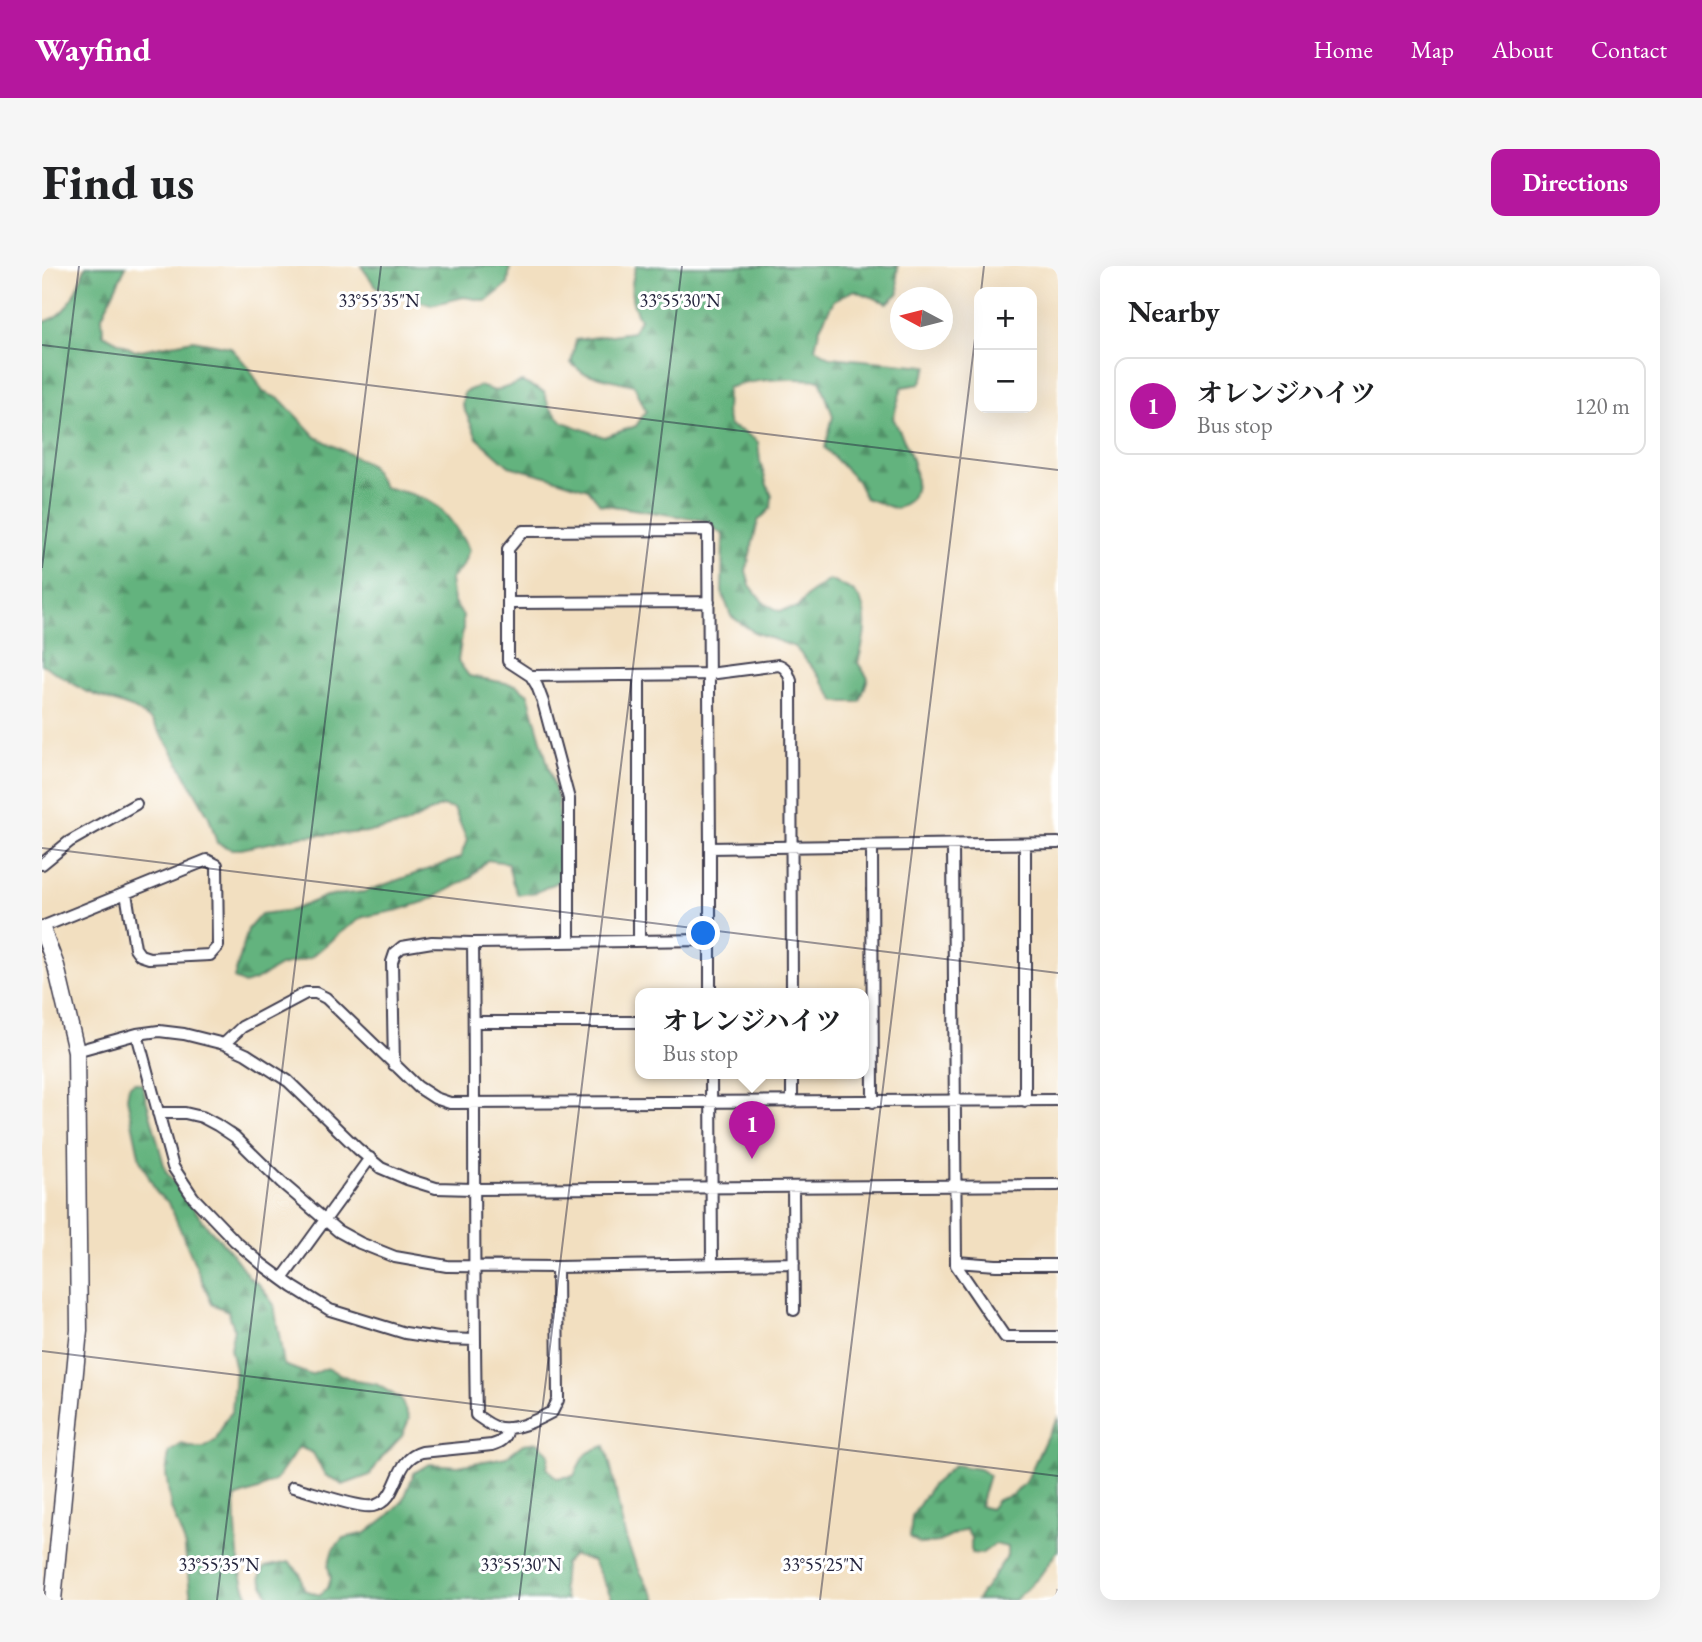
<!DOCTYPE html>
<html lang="en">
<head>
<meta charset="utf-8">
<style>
	:root { --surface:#fff; --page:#f6f6f6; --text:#202124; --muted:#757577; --line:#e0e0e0; --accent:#b5179e }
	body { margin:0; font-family:"EB Garamond","Noto Serif JP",serif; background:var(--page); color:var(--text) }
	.controls { position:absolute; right:21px; top:21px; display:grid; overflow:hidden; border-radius:14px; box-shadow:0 7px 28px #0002 }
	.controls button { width:63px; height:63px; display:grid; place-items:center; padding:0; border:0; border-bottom:2px solid var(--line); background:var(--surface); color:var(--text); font:35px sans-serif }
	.compass { position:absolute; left:848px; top:21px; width:63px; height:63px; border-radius:50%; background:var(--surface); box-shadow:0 7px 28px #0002; rotate:277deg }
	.you { position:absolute; left:662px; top:668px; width:24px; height:24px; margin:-18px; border:5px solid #fff; border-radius:50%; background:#1a73e8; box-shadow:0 0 0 10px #1a73e833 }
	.badge { display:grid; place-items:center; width:46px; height:46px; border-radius:50%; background:var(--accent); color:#fff; font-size:23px; font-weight:700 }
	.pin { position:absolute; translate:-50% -58px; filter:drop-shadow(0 2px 4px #0008) }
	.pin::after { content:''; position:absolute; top:37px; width:24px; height:21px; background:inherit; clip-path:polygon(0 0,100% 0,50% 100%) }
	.popup { position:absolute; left:593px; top:722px; width:234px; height:91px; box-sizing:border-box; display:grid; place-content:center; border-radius:14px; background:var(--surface); filter:drop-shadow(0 2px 5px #0005); font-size:23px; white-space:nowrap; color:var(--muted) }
	.popup b { font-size:26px; color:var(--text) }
	.popup::after { content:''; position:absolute; left:50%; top:100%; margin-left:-14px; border:14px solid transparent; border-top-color:var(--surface) }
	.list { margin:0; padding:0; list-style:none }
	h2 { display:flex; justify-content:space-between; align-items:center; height:91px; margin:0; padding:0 28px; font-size:30px }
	h2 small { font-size:23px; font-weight:400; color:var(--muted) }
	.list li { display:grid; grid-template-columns:46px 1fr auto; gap:21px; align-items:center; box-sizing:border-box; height:98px; margin:0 14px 14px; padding:0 14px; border:2px solid var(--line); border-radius:14px }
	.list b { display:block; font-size:26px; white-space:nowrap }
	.list p { margin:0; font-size:23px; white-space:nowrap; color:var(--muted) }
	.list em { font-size:23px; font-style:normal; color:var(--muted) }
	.map { position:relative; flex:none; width:1016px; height:1334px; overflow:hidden; border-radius:14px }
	header { display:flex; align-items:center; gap:42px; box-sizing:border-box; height:98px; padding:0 35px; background:var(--accent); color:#fff }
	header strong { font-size:33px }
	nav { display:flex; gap:38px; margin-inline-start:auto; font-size:24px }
	.intro { display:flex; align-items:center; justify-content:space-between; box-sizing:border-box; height:168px; padding:0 42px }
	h1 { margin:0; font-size:49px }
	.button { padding:18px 32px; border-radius:14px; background:var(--accent); color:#fff; font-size:24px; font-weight:700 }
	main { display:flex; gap:42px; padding:0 42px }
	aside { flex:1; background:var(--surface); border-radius:14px; box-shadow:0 7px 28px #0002 }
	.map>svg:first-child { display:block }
	.forest { fill:url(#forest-firs); stroke:#426a5c; stroke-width:2 }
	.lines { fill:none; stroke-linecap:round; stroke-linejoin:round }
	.street-casing { stroke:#413e4f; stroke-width:14 }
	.secondary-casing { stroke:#413e4f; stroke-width:19 }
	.street { stroke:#fff; stroke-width:10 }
	.secondary { stroke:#fff; stroke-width:16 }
	.rail { stroke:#22223b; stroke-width:3.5; stroke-dasharray:10 5; stroke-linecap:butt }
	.ticks { fill:none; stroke:#22223b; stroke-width:2; stroke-opacity:0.45 }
	.ticks-label { font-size:18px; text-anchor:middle; fill:#22223b; stroke:#fff; stroke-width:6; stroke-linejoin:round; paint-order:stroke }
</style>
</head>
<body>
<header>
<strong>Wayfind</strong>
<nav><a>Home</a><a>Map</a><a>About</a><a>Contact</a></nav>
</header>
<div class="intro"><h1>Find us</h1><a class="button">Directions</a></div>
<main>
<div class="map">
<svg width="1016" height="1334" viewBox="0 0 1016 1334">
	<defs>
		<pattern id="forest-firs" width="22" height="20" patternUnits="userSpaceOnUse" patternTransform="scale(1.75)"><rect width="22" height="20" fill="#63b37e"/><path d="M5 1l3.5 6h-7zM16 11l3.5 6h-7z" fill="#519168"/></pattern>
	</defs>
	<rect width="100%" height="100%" fill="#fff"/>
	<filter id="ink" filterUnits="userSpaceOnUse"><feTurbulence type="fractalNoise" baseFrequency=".0143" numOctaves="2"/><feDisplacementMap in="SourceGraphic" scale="14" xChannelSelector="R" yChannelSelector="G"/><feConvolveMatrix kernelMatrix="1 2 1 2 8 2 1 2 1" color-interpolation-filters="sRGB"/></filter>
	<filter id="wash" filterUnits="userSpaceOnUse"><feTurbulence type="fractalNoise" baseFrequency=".00686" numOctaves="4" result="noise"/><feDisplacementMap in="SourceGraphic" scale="28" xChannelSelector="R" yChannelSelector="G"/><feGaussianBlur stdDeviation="1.57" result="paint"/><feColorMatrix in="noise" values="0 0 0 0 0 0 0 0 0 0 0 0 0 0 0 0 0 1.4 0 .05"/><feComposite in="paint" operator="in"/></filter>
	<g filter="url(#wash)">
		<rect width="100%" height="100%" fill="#f2dfc0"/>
		<!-- forest -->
		<path class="forest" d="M44,0H84L60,50L61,68L93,85L151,74L188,81L208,103L221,126L238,133L274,171L329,199L341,221C358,225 379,229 393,239C408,250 418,268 427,284L421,299L408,314L411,335L421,350V363L416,395L427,410L474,419L486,428L516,534L519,614L495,626L476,629L470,615L466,597L445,594L428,612L410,622L385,635L357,644L321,651L299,666L268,692L238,700L214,714L202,718L192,712L206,663L219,648L251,644L284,630L322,626L418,592L425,574L412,543L399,540L363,559L327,566L260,570L199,583H189L175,577L167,551L130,485L110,455L92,443L43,425L0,398V57C29,48 33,25 44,0Z
			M319,0H468L466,18L445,35L422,31L389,39L335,22Z
			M594,0H856L855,11L857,27L845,37L812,24L792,34L778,61L773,82L788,91L886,100L878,118L860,121L851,152C861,172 884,211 869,233C866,237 858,240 854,243L823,232L815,215L783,182L791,150L778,114C745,112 717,112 685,122L684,146L687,160L702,166L716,176L718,195L725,219L730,230L729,242L716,255L704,305L708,319L721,336L737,345L755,342L767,328L787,314C795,318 807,321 813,327C830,346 822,375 816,397L826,412L818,436H794L778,411L753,381L712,366L689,350L680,326L681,269L661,254L558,238L546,223L508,211L467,200L435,172L420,138L422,126L437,120L453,125L480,116L502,126L507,141L521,156L562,171L594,160L604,145L592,119L541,107L529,97L534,74L591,66L598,53C587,35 588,20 594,0Z
			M92,816L100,818L124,906L165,960L188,985L208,1012L217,1018L232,1039L242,1099L269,1109L285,1102L313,1115L334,1118L359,1133L367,1153L360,1170L340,1191L328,1209L301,1219L283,1209L271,1187L257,1181L234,1214L216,1224L193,1232C194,1259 194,1312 209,1334H149L142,1275L129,1242L124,1208L127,1186L140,1178L154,1182H162L174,1174L184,1153L190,1146L193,1103L188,1082L192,1062L186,1045L170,1038L127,937L115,927L98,894L85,832L87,820Z
			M1016,1152V1284L997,1311L973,1334H935L965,1290V1281L953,1278L939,1288L929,1287V1272L924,1263L897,1276L878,1278L868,1271L870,1250L890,1219L913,1199L937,1203L947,1209L938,1240L948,1243L955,1234L970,1229L984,1216L1005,1170Z
			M496,1176L507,1188L505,1202L514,1212L532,1210C540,1191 543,1185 563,1180C573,1209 574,1236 582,1265C588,1290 601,1312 615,1334H571L551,1295L531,1289L522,1298L520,1322L524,1334H228L218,1311L223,1301L247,1296L258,1307L262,1324L277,1329L286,1322L289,1312L286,1300L291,1283L302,1272L324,1267L346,1250L361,1235L372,1207L387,1198L416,1200L464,1191L481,1178Z"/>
	</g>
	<g filter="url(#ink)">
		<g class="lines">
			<defs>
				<path id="street" d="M466,337L667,336
					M597,409V674
					M489,410L667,408L737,399C745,402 746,407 749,415L750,727
					M911,579L914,999L963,1071H1016
					M830,580L831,836
					M668,582L1016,577
					M0,598L27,576L94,538
					M0,661L165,594L175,599L176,680L168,689L107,692L98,689L93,682L84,627
					M527,675V533L501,436L495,420L489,410L466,395V283L481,265L666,264L668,582V727
					M431,677C433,834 431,992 434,1149C440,1153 447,1159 454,1161C472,1166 495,1154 510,1146L516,1134L515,1001
					M432,756H598
					M95,768L131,901L151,931L193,975L221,999L251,1021L288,1044L363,1067L403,1073L433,1074
					M182,778L200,761L264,727H274L284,732L376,821L393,832L408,837L1016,834
					M34,785L95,768L117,765L142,768L182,778L204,788L246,815L316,883L339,902L365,913L394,922L431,923L1016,919
					M352,799L350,696L353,687L360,681L390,676L431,677L667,674
					M669,807L670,998
					M750,807V836
					M983,835V578
					M116,847H143L160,851L175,859L193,871L240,917L296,965L318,977L353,991L405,1000L515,1001L752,997
					M751,921L752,1044
					M914,996L954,999H1016
					M240,1013L328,892
					M251,1221C268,1225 317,1243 331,1240C359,1234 350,1194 380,1186L450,1179C460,1176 464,1173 466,1162"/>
				<path id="secondary" d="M0,663L14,700L34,785L37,1064L11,1334"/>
			</defs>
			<!-- street casing -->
			<use href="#street" class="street-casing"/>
			<!-- secondary casing -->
			<use href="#secondary" class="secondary-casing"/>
			<!-- street -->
			<use href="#street" class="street"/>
			<!-- secondary -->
			<use href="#secondary" class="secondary"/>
			<!-- rail -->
			<path class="rail" d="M1013,1334L1016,1325"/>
		</g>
	</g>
	<!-- ticks -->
	<path class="ticks" d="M939,26L942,0M0,79L1016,204M0,302L37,0M0,582L1016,707M0,1085L1016,1210M175,1334L339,0M477,1334L640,0M778,1334L937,40"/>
	<g class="ticks-label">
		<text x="337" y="41">33°55'35"N</text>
		<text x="638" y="41">33°55'30"N</text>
		<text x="177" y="1305">33°55'35"N</text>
		<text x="479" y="1305">33°55'30"N</text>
		<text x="781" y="1305">33°55'25"N</text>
	</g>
</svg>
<div class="controls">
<button>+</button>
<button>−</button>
</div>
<svg class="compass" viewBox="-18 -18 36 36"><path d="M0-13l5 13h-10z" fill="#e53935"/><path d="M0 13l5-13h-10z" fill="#757577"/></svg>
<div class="you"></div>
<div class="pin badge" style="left:710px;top:893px">1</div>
<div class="popup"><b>オレンジハイツ</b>Bus stop</div>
</div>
<aside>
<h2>Nearby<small></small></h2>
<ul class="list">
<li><span class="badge">1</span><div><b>オレンジハイツ</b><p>Bus stop</p></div><em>120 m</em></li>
</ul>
</aside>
</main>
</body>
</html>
